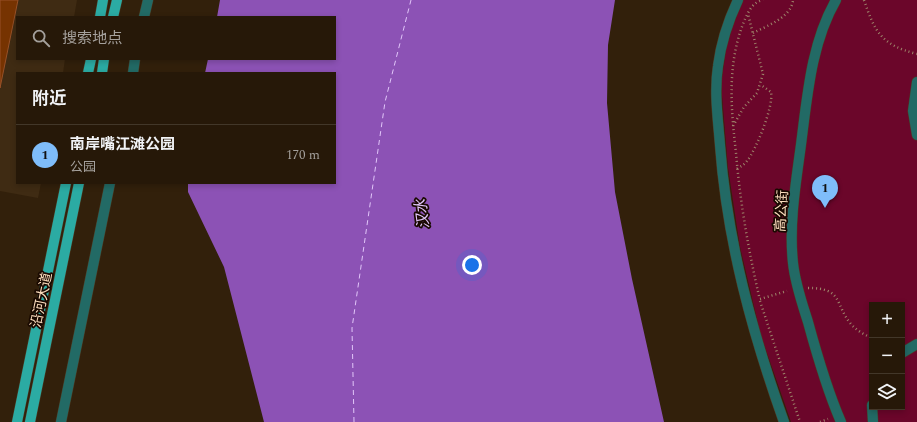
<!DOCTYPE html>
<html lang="zh">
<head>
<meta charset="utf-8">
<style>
	:root { --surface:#261808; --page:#2e2112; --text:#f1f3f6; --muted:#a4a09c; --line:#423729; --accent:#7fbdfa }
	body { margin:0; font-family:Spectral,"Noto Sans SC",serif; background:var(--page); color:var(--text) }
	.controls { position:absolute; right:12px; bottom:12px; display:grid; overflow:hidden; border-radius:0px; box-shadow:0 2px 6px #0003 }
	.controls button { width:36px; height:36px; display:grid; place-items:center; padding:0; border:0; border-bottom:1px solid var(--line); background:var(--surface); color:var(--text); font:20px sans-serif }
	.you { position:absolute; left:472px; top:265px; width:14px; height:14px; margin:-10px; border:3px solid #fff; border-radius:50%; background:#1a73e8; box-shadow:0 0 0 6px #1a73e833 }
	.badge { display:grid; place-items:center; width:26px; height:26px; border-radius:50%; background:var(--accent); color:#111; font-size:13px; font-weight:700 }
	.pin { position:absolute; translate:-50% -33px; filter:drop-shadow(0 1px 2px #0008) }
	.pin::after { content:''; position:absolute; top:21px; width:14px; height:12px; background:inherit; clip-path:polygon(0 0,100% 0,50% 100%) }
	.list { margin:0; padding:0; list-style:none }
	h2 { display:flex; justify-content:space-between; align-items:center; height:52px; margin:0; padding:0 16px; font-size:17px }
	h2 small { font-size:13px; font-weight:400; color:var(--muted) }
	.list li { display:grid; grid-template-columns:26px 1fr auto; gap:12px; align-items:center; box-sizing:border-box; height:60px; padding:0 16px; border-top:1px solid var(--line) }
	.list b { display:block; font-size:15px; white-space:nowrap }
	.list p { margin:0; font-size:13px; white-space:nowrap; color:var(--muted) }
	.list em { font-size:13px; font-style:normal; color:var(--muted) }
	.icon { flex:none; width:22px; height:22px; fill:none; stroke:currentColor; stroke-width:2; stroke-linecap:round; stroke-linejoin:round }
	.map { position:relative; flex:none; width:917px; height:422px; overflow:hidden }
	.search { position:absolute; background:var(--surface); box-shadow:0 2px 6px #0003; left:16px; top:16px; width:320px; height:44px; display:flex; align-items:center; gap:10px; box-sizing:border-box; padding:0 14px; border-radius:0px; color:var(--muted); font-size:15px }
	.panel { position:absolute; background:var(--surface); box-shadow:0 2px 6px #0003; left:16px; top:72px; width:320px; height:112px; border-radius:0px }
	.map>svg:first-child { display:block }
	.built { fill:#3f2b13 }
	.green { fill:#6b062a; fill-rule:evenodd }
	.water { fill:#8c52b5 }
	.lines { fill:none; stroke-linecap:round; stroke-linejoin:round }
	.ferry { stroke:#e1c6f9; stroke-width:1; stroke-dasharray:5 4; stroke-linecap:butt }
	.building { fill:#763301; stroke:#975128 }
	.minor-casing { stroke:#4e3b24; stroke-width:11 }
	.major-casing { stroke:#4e3b24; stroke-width:11 }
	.path { stroke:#9e856a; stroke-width:2.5; stroke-dasharray:1 3; stroke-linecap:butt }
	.minor { stroke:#226a65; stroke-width:10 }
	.major { stroke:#2baba3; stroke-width:10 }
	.labels { text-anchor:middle; stroke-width:3.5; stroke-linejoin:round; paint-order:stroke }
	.street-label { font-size:14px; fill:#fcdebe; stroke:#190900 }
	.water-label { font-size:15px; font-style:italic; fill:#e1c6f9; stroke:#190900 }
</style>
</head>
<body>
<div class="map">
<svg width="917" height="422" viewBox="0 0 917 422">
	<rect width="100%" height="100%" fill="#32200b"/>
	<!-- built -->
	<path class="built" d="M0,0H77L74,17H17V59H65L63,73H17V183H41L38,198L0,191Z"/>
	<!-- green -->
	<path class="green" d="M743,0H917V422H791L761,336L740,247L728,168L721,84L726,49L734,21ZM872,305H902V407H872Z"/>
	<!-- water -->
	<path class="water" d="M220,0H615L608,45L607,103L615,192L632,279L664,422H264L224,267L188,192V183H335V73H205L208,59H335V17H217Z"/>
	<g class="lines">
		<!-- ferry -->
		<path class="ferry" d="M354,422L352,328L385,102L411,0"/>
	</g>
	<!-- building -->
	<path class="building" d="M0,0H18L0,88Z"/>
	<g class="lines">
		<defs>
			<path id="minor" d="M738,0C728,21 721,43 718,66C714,92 718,119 720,145C727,241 752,332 784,422
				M836,0C810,45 807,101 800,152C795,188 789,227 793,263C795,283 802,303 808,322C817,355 827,390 841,422
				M144,17L148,0
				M133,73L135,59
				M917,82L913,111L917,135
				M902,353L917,344
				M872,405L873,422
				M61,422L110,183"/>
			<path id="major" d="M100,17L103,0
				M113,17L117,0
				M88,73L91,59
				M102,73L104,59
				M17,422L66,183
				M30,422L79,183"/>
		</defs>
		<!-- minor casing -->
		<use href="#minor" class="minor-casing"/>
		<!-- major casing -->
		<use href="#major" class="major-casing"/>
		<!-- path -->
		<path class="path" d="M864,0C875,33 882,45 917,54
			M753,33C768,25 791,18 793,0
			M733,126L744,107L757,93L763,74L748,14
			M737,169C741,166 744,165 747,161C756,150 774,106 771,92L761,85
			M808,288C844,288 834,304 851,324C857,331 865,335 872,338
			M759,296C748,248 740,201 736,153C731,109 727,66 743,24C747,14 752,2 763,0
			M760,299L787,291
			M760,301L800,422
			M820,422L828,419"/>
		<!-- minor -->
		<use href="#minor" class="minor"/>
		<!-- major -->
		<use href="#major" class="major"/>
	</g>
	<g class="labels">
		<!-- street labels -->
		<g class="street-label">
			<text transform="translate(781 211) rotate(-86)" y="5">高公街</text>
			<text transform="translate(41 300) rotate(-78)" y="5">沿河大道</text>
		</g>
		<!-- water labels -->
		<g class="water-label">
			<text transform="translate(422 214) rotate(-97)" y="5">汉水</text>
		</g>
	</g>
</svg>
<div class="controls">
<button>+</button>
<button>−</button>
<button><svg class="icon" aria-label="layers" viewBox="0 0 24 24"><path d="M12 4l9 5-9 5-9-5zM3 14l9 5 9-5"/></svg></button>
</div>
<div class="you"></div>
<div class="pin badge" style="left:825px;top:208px">1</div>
<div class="search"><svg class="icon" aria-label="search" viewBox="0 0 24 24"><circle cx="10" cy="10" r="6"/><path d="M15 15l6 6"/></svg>搜索地点</div>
<section class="panel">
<h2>附近<small></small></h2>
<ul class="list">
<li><span class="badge">1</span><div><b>南岸嘴江滩公园</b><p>公园</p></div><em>170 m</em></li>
</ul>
</section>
</div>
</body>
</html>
